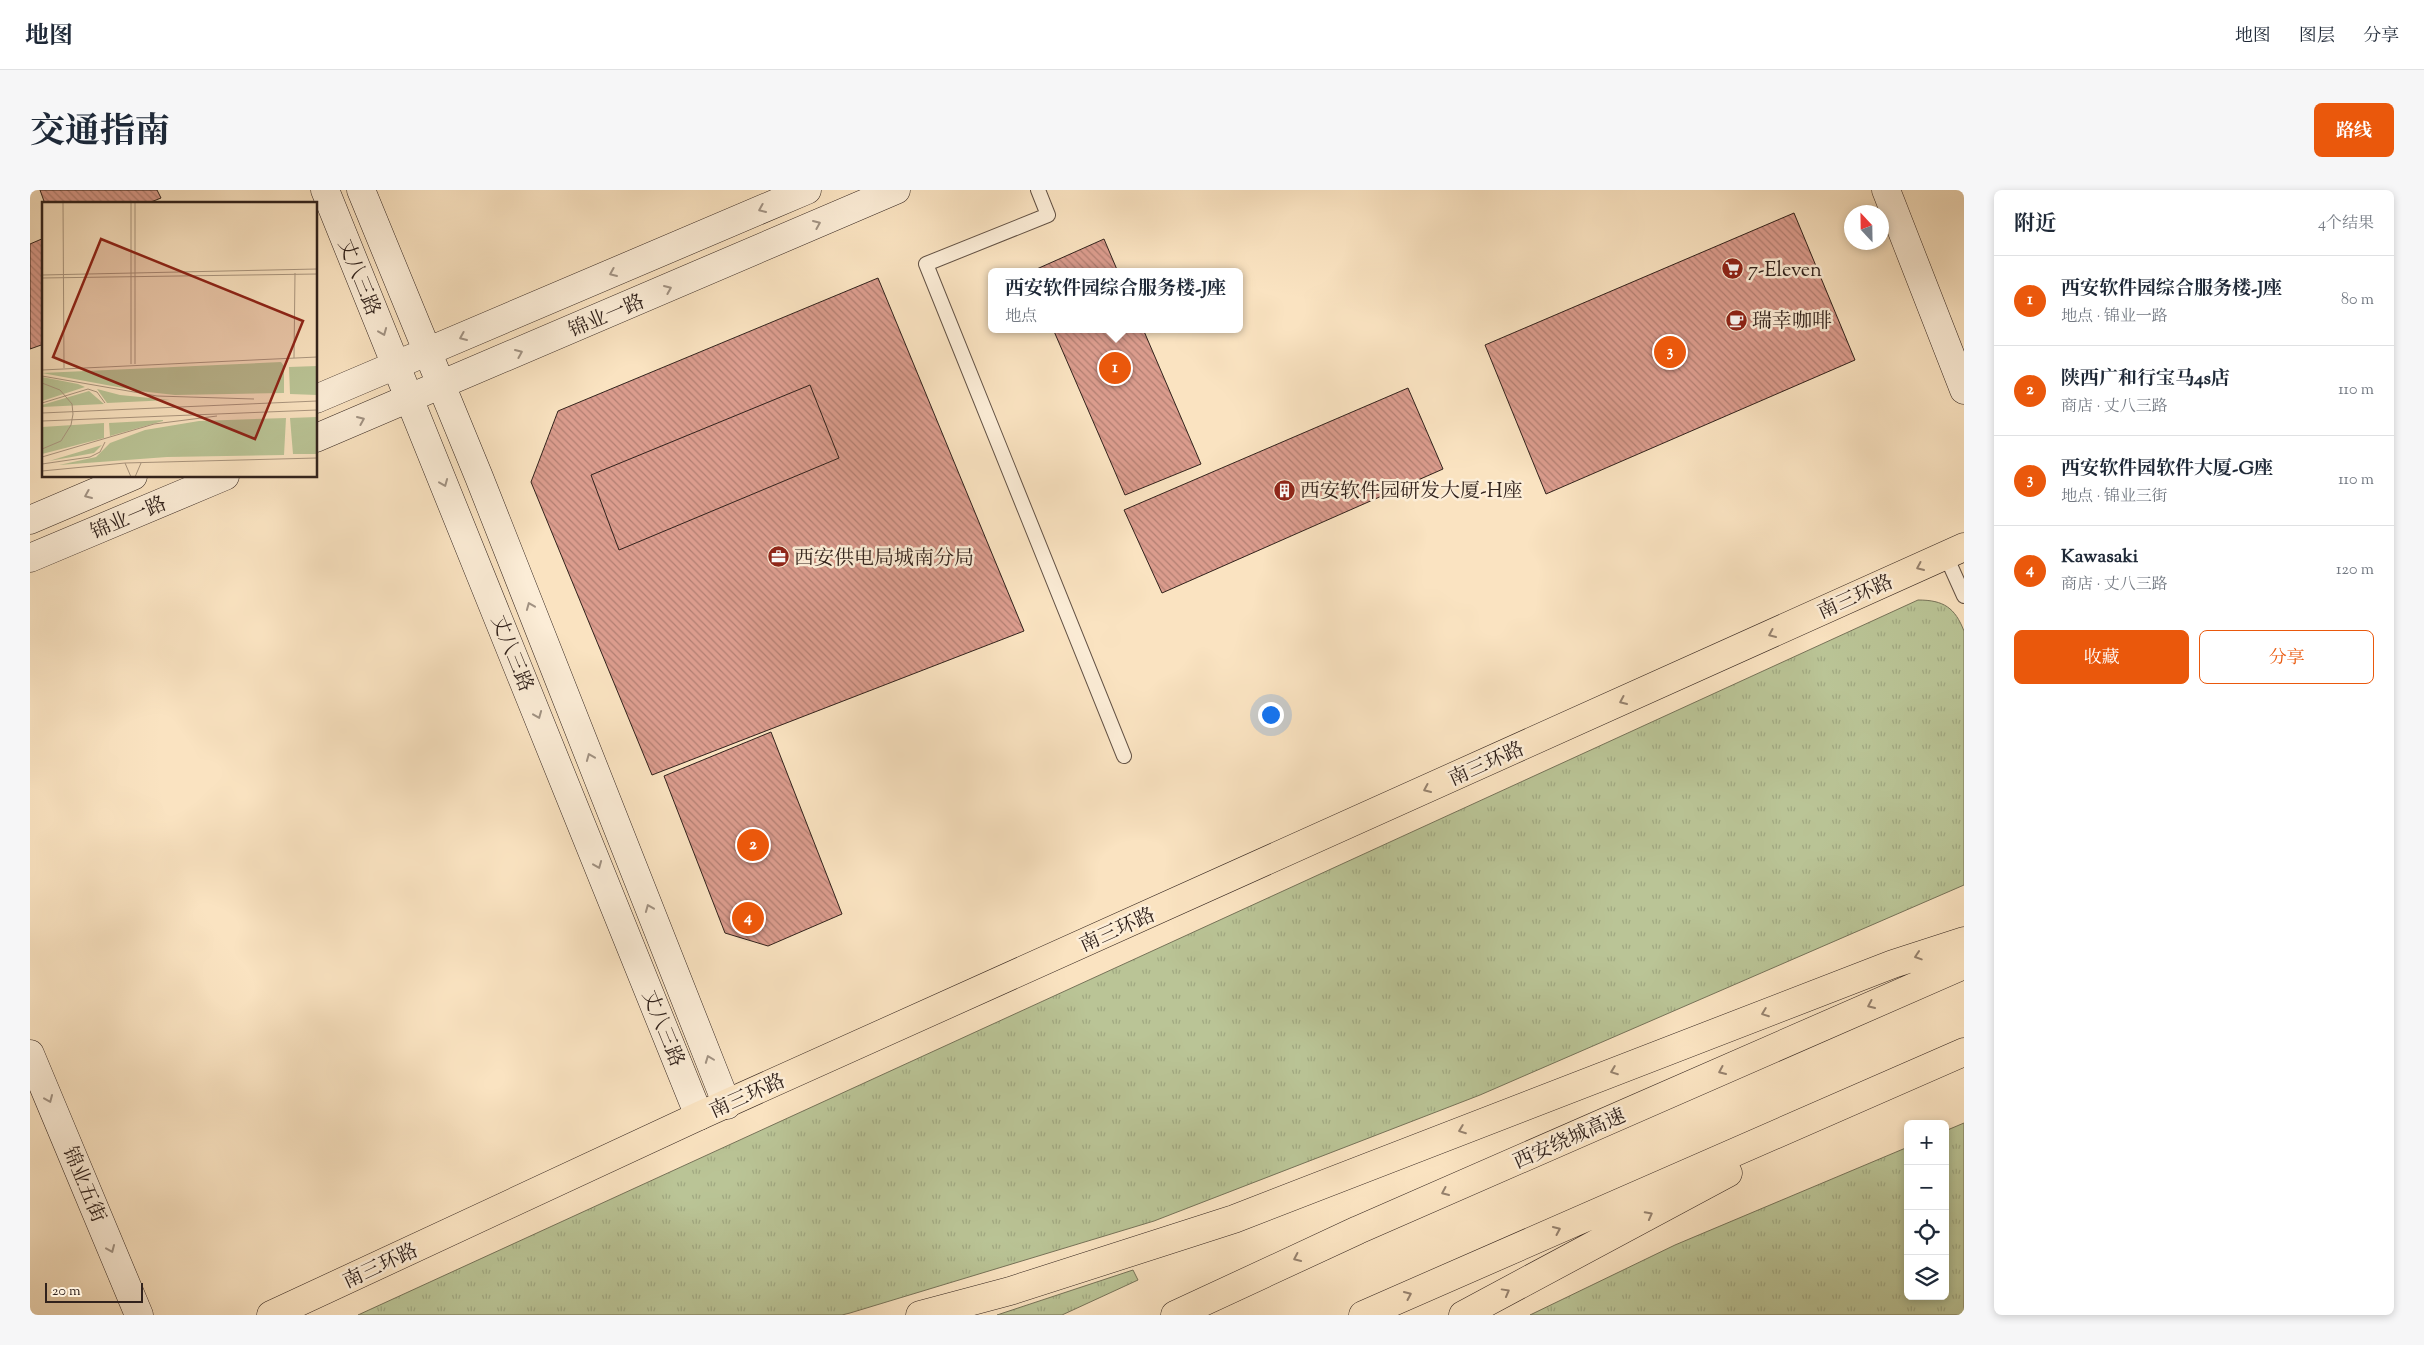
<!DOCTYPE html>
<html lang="zh">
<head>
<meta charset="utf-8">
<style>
	:root { --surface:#fff; --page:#f6f6f7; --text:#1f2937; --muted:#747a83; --line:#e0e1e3; --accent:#ea580c }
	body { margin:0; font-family:"Sorts Mill Goudy","Noto Serif SC",serif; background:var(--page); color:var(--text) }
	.controls { position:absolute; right:15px; bottom:15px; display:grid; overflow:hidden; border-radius:8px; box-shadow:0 2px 8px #0003 }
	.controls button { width:45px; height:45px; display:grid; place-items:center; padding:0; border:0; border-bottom:1px solid var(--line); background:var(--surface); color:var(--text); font:25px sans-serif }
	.compass { position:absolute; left:1814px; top:15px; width:45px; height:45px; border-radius:50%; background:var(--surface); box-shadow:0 2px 8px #0003; rotate:338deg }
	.scale { position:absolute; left:15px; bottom:12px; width:98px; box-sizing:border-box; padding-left:5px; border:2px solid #31221c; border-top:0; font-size:14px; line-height:18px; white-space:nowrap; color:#31221c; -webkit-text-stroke:4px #fcedd7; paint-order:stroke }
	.you { position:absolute; left:1240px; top:524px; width:18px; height:18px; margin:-12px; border:4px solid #fff; border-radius:50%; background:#1a73e8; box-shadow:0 0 0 8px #1a73e833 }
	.badge { display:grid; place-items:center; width:32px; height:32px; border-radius:50%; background:var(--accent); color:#fff; font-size:16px; font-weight:700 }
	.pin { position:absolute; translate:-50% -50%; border:2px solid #fff; box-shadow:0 1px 5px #0006 }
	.popup { position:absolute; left:958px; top:78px; width:255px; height:65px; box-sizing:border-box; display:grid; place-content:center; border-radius:8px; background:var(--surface); filter:drop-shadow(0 1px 4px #0005); font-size:16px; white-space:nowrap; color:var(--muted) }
	.popup b { font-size:19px; color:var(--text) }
	.popup::after { content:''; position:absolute; left:50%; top:100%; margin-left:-10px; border:10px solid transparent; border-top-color:var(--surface) }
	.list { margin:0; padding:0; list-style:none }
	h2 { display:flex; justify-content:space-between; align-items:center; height:65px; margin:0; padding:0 20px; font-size:21px }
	h2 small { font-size:16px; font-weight:400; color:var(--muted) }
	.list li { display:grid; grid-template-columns:32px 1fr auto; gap:15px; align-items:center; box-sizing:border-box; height:90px; padding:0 20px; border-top:1px solid var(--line) }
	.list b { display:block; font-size:19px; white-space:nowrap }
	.list p { margin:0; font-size:16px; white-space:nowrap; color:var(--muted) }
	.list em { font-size:16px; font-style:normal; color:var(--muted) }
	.actions { display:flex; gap:10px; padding:15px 20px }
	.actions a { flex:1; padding:11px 0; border:1px solid var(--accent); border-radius:8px; text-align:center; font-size:18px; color:var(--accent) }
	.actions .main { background:var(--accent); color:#fff }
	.icon { flex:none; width:28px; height:28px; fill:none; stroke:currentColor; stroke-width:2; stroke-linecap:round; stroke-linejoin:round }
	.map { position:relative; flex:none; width:1934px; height:1125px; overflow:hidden; border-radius:8px }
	header { display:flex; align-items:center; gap:30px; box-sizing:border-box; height:70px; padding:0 25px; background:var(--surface); border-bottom:1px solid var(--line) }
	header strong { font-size:24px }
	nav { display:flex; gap:28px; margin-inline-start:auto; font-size:18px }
	.intro { display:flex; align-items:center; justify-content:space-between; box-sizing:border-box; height:120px; padding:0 30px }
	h1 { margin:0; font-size:35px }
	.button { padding:12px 22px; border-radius:8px; background:var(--accent); color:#fff; font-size:18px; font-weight:700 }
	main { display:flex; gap:30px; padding:0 30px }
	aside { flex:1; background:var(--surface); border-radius:8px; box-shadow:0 2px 8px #0003 }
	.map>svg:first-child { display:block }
	.grass { fill:url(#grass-tufts); stroke:#767359 }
	.building { fill:url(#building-back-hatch); stroke:#31221c }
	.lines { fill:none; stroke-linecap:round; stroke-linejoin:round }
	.lane-casing { stroke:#635245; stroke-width:16 }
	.secondary-casing { stroke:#31221c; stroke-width:29 }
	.highway-casing { stroke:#31221c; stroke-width:29 }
	.lane { stroke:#fcedd7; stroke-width:14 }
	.secondary { stroke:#fcedd7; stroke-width:28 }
	.highway { stroke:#fae3c1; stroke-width:28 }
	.oneway { stroke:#a19283 }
	.oneway2 { stroke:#96826e }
	.labels { text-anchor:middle; stroke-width:5; stroke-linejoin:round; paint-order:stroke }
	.poi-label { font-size:20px; fill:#31221c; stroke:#fcedd7; text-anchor:start }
	.street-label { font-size:20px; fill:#31221c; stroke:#fcedd7 }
	.inset-road { fill:none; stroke:#aa967f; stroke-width:1 }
	.view { fill:#8f2418; fill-opacity:0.15; stroke:#8f2418; stroke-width:2.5 }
	.inset-edge { fill:none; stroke:#31221c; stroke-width:2.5 }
</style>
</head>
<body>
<header>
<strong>地图</strong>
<nav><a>地图</a><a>图层</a><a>分享</a></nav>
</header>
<div class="intro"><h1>交通指南</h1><a class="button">路线</a></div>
<main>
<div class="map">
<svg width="1934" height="1125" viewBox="0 0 1934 1125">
	<defs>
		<pattern id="grass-tufts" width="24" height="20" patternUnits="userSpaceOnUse" patternTransform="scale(1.25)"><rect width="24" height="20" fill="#bac496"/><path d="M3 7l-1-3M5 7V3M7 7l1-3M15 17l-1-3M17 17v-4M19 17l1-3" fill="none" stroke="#a0a881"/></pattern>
		<pattern id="building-back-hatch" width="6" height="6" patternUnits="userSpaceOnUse" patternTransform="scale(1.25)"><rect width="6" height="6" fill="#db9c8d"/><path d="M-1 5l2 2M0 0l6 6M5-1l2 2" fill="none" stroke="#b27f72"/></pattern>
	</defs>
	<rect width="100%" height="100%" fill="#fae3c1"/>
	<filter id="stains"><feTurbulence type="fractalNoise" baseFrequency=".004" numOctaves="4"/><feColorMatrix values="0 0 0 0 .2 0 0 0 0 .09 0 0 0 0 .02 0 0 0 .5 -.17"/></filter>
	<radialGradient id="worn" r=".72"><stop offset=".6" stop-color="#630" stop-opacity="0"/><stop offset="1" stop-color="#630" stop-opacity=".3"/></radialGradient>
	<!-- grass -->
	<path class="grass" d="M1888,410C1914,410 1925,418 1934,441V695L1450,905L1124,1031L820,1123L812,1125H328Z
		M1934,933V1125H1500L1645,1055L1878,957V1106H1915V941Z
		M1103,1080L1108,1090L1032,1125H967Z"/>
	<!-- building -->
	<path class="building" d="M10,0H127L131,8L116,14H15Z
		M1764,23L1825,170L1516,304L1455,155Z
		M14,48V154L0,159V54Z
		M1074,49L1088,82H1000Z
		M848,88L994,441L622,585L501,292L528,221Z
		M1023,139H1113L1171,274L1095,305Z
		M780,195L809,268L589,360L561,285Z
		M1378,198L1413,279L1132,403L1094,320Z
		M741,542L812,724L738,756L695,743L634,586Z"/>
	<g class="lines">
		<defs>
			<path id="lane" d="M1008,0L1018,25L896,74L1094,566
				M1916,366L1934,406"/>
			<path id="secondary" d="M295,0L669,926
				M331,0L449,287L697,915
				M1856,0L1934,200
				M286,209L777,0
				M286,248L866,0
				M0,330L103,286
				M0,368L195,286
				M0,864L109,1125"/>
			<path id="highway" d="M241,1125L669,926L1934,357
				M890,1125L980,1101L1204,1029L1863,774L1934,751
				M1145,1125L1328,1040L1934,775
				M1333,1125L1934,862
				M1433,1125L1698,983"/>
		</defs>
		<!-- lane casing -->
		<use href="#lane" class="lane-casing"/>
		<!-- secondary casing -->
		<use href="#secondary" class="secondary-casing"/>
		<!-- highway casing -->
		<use href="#highway" class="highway-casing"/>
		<!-- lane -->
		<use href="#lane" class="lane"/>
		<!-- secondary -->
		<use href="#secondary" class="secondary"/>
		<!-- highway -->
		<use href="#highway" class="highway"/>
	</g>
	<!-- one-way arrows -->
	<defs><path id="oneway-chevron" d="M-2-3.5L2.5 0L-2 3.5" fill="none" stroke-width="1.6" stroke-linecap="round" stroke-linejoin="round" transform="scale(1.25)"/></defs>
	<g class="oneway">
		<use href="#oneway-chevron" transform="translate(732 19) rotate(157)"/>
		<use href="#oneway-chevron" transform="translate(787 34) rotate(-23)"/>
		<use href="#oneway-chevron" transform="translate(583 83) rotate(157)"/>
		<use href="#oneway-chevron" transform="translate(638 99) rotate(-23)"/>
		<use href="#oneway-chevron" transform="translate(353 142) rotate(68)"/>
		<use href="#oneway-chevron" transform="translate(433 147) rotate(157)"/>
		<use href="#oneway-chevron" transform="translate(489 163) rotate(-23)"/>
		<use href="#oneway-chevron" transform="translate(331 230) rotate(-23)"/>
		<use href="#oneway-chevron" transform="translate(414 293) rotate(68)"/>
		<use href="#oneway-chevron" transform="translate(58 305) rotate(157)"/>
		<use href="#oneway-chevron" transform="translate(500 416) rotate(-112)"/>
		<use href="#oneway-chevron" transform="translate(508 525) rotate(68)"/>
		<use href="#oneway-chevron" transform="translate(560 567) rotate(-112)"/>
		<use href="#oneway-chevron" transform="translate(568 675) rotate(68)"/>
		<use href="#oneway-chevron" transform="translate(619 718) rotate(-112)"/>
		<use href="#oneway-chevron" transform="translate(679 869) rotate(-111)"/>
		<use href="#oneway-chevron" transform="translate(19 909) rotate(67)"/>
		<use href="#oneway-chevron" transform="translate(81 1059) rotate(67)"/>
	</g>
	<g class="oneway2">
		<use href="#oneway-chevron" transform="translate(1890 377) rotate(156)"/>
		<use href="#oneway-chevron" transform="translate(1742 444) rotate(156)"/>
		<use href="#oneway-chevron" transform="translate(1593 511) rotate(156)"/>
		<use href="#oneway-chevron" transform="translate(1397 599) rotate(156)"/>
		<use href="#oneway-chevron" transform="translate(1888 766) rotate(162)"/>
		<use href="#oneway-chevron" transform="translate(1841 815) rotate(156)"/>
		<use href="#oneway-chevron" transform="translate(1735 823) rotate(159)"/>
		<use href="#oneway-chevron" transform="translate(1584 881) rotate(159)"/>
		<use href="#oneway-chevron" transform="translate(1692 881) rotate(156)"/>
		<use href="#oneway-chevron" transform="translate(1432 940) rotate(159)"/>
		<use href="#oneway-chevron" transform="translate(1415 1002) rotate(156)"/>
		<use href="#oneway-chevron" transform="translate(1619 1025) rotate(-28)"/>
		<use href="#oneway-chevron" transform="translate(1527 1040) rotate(-24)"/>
		<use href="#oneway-chevron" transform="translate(1267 1068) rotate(155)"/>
		<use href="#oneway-chevron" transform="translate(1476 1102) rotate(-29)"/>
		<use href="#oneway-chevron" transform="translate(1378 1105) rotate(-24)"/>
	</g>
	<!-- icons -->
	<defs>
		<symbol id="supermarket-disc" viewBox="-11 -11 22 22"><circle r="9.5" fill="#8f2418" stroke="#fcedd7"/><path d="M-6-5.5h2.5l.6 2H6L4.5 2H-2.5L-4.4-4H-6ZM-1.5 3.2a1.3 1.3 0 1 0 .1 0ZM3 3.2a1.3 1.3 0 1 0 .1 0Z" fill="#fff"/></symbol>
		<symbol id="cafe-disc" viewBox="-11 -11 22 22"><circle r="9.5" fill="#8f2418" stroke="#fcedd7"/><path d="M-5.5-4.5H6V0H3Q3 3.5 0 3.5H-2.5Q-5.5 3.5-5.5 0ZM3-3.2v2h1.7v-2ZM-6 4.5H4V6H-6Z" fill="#fff"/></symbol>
		<symbol id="building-disc" viewBox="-11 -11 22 22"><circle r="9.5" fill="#8f2418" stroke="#fcedd7"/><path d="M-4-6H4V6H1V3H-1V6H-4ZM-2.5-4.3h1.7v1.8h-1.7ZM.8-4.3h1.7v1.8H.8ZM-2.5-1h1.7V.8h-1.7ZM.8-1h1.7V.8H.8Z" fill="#fff"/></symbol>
		<symbol id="office-disc" viewBox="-11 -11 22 22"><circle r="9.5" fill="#8f2418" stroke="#fcedd7"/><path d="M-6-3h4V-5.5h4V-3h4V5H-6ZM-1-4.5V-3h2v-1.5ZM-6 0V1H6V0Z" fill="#fff"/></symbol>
	</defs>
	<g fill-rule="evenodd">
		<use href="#supermarket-disc" x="1690" y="66" width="25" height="25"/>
		<use href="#cafe-disc" x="1694" y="118" width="25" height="25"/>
		<use href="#building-disc" x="1242" y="288" width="25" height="25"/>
		<use href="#office-disc" x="736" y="354" width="25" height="25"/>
	</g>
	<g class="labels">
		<!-- poi labels -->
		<g class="poi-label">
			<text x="1718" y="86">7-Eleven</text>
			<text x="1722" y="137">瑞幸咖啡</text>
			<text x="1270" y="307">西安软件园研发大厦-H座</text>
			<text x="764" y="374">西安供电局城南分局</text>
		</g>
		<!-- street labels -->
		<g class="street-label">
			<text transform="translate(330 87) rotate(68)" y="7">丈八三路</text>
			<text transform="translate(576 125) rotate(-23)" y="7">锦业一路</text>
			<text transform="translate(98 327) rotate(-23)" y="7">锦业一路</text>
			<text transform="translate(1825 406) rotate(-24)" y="7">南三环路</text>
			<text transform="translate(483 463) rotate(68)" y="7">丈八三路</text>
			<text transform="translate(1456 573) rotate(-24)" y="7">南三环路</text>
			<text transform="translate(1087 739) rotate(-24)" y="7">南三环路</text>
			<text transform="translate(634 838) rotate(68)" y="7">丈八三路</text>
			<text transform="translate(717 905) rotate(-24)" y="7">南三环路</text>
			<text transform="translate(1539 948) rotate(-24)" y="7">西安绕城高速</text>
			<text transform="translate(55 994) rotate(67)" y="7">锦业五街</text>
			<text transform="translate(350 1075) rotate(-25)" y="7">南三环路</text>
		</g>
	</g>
	<!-- overview -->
	<g transform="translate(12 12)">
		<rect width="275" height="275" fill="#fae3c1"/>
		<path d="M239,160L242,164V191L133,193L97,189L0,171ZM275,164V193L248,192L247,165ZM0,175L36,182L43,185L0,199ZM55,187L78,193L128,198L65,201ZM47,189L62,202L0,205V203ZM275,215V252H251L248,216ZM244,216L242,253L125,255L17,263L54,255L68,241L103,228L157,219ZM121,218V219L68,234L67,221ZM62,221V236L0,252V225ZM60,243L52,251L7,259Z" fill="#bac496"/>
		<path class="inset-road" d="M21,0L22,166M89,0V162M0,73L275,67M0,76L275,72M252,156L253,71M93,162V0M0,168L275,155M0,174L115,194L212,197M0,181L18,188L30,202L31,212L29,223L19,239L0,247M0,201L46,187L55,190L63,201M0,211L275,199M0,219L275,208M0,255L112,222L175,214M83,261L89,275M0,262L48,255L58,250L63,240M0,269L83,261L275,256M93,275L99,261"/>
		<path class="view" d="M59,37L261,119L213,237L11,155Z"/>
		<rect width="275" height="275" class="inset-edge"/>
	</g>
	<rect width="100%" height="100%" filter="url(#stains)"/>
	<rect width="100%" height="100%" fill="url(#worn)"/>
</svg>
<div class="controls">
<button>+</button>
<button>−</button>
<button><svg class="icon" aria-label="locate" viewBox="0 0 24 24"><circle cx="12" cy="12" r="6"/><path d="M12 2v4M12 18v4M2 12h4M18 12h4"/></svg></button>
<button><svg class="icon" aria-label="layers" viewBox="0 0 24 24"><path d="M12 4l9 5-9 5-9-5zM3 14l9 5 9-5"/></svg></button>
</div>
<svg class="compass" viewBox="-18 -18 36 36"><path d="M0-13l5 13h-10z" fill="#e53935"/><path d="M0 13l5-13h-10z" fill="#747a83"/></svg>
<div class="scale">20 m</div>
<div class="you"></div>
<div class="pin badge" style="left:1085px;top:178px">1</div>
<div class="popup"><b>西安软件园综合服务楼-J座</b>地点</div>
<div class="pin badge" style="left:723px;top:655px">2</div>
<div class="pin badge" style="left:1640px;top:162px">3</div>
<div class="pin badge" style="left:718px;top:728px">4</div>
</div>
<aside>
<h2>附近<small>4个结果</small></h2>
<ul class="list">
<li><span class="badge">1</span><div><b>西安软件园综合服务楼-J座</b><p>地点 · 锦业一路</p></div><em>80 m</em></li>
<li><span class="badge">2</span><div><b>陕西广和行宝马4s店</b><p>商店 · 丈八三路</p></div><em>110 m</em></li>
<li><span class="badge">3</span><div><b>西安软件园软件大厦-G座</b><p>地点 · 锦业三街</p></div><em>110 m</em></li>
<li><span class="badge">4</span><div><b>Kawasaki</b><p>商店 · 丈八三路</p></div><em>120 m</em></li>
</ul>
<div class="actions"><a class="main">收藏</a><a>分享</a></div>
</aside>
</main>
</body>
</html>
